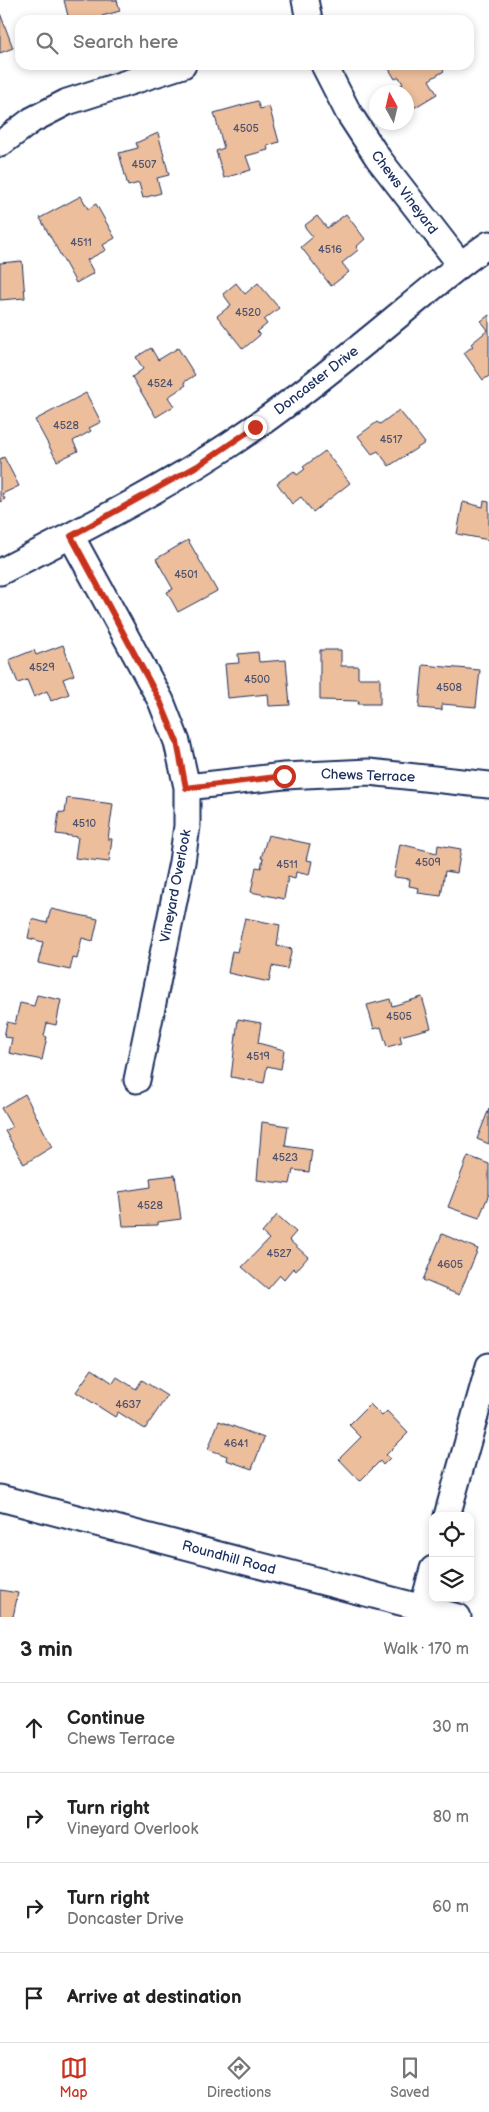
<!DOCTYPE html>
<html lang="en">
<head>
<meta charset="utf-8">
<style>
	:root { --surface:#fff; --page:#f2f2f2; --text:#222; --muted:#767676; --line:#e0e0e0; --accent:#c8321e }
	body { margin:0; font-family:"Balsamiq Sans",sans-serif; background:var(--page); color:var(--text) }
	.controls { position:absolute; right:15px; bottom:15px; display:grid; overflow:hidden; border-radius:10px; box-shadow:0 2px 8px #0003 }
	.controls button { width:45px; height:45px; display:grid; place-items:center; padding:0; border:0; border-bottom:1px solid var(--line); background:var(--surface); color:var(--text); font:25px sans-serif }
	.compass { position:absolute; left:369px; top:85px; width:45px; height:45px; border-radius:50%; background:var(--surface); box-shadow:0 2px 8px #0003; rotate:352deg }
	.stop { position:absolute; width:15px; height:15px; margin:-11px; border:4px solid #c8321e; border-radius:50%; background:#fff }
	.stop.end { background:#c8321e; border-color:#fff; box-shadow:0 1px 5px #0008 }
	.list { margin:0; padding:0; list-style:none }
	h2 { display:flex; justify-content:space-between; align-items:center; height:65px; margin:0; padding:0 20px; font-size:21px }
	h2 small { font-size:16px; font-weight:400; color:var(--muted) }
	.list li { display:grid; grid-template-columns:32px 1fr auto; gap:15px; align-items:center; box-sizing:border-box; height:90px; padding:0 20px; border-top:1px solid var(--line) }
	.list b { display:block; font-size:19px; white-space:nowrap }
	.list p { margin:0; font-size:16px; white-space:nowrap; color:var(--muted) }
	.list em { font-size:16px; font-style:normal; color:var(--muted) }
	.icon { flex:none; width:28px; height:28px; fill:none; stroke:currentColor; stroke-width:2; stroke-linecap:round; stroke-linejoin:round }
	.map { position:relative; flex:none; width:489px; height:1617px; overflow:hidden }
	.search { position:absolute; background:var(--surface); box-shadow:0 2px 8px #0003; left:15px; right:15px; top:15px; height:55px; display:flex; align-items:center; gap:12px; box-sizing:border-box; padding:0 18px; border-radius:15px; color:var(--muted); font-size:19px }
	.sheet { height:425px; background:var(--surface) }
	nav { display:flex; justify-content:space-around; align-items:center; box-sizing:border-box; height:70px; border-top:1px solid var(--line); background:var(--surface); font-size:14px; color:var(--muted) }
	nav a { display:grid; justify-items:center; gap:2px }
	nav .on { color:var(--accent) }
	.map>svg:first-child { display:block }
	.building { fill:#ecbe9c; stroke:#1b2f5e }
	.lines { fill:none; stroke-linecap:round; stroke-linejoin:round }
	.minor-casing { stroke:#1b2f5e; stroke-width:29 }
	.minor { stroke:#fff; stroke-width:25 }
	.route { stroke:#c8321e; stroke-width:6 }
	.labels { text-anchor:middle; stroke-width:4.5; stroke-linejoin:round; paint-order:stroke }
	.number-label { font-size:11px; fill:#4f536e }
	.street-label { font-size:14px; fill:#1b2f5e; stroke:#fff }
</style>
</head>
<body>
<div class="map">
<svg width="489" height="1617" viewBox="0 0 489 1617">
	<rect width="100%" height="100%" fill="#fff"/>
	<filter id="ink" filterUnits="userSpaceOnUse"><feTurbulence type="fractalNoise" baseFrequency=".02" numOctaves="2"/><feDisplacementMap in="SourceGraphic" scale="10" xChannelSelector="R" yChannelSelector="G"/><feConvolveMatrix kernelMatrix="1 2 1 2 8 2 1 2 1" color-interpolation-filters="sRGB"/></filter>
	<g filter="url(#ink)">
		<!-- building -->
		<path class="building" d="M64,0H117L120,11L102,16L103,20H69Z
			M0,13L13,48L0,53Z
			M391,65H440L444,71L429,80L437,94L412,109L406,100V92H402L399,86L403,84L399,77L395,79L389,69L393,67Z
			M257,101L260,109L269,106L279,142L267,146L268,150L246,156L251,170L224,178L216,151L224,148L214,113Z
			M158,133L169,175L157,178L161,193L143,198L139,183L128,186L119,153L138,148L136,143Z
			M81,196L88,209L96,204L115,238L103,245L106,250L87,260L94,273L76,283L40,218Z
			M346,214L365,239L356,247L358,250L342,263L349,272L331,286L301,247L313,237L304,226L317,216L327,228Z
			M22,261L25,298L0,300V263Z
			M236,283L245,294L258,283L279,308L264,320L267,324L257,332L260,335L243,349L217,316L231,305L223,294Z
			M489,315V376L483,380L464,353L473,346L471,344L488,330L481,321Z
			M151,348L158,360L178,348L195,375L184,382L186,385L168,397L174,406L156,417L132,377L143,369L136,357Z
			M86,393L101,422L89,428L91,431L73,441L78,451L57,461L35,420Z
			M399,410L425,443L389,466L378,451L372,454L358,436L377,422L380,424Z
			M325,451L350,483L313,512L301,497L292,504L277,483L294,471L297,475L305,469L303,467Z
			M4,457L19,486L2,494L5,499L0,502V459Z
			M484,501L489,502V540L457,534L463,502L483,507Z
			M188,540L217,591L178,612L167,592L173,589L156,559Z
			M63,645L74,675L63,679L69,694L51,701L47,691L34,697L27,680L18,683L9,660L34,650L36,655Z
			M320,650H341V666H358V678H380V704H358L359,701L320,700Z
			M258,652L259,662L286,660L290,705L269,706L268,694L228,698L225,664L239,663L238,654Z
			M423,665L480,670L476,707L442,704V710L419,708Z
			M67,798L113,804L108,839H112L109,862L75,858L78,837L56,834L59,812L65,813Z
			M268,835L310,844L306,860L312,861L309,875L296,872L295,879L288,877L284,899L251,892L256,867L261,868L263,858H261Z
			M400,844L437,853L438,845L461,849L457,873L445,871L441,896L418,893L419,888L409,886L410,879L394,877Z
			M51,909L98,919L93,941L82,938L77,959L73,958L70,970L38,963L43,942L28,938L32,919L47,923Z
			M245,918L280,925L277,946L292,949L287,969L272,966L269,982L228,973L232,951L237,952Z
			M37,995L61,1000L56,1025L47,1023L44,1036L47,1037L42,1060L9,1053L12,1038L4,1037L7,1022L15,1024L20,1003L34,1006Z
			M422,997L431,1028L400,1036L402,1043L387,1047L381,1027L374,1029L367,1005L390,999L392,1006Z
			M238,1019L261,1023L258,1043L284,1050L281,1069L267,1066L264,1083L231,1077Z
			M25,1094L52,1147L24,1164L5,1131L12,1127L1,1108Z
			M489,1109V1144L477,1139Z
			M262,1122L288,1126L285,1146L312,1150L309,1172L293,1170L290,1184L257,1180Z
			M468,1156L489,1164V1194L479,1218L448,1207Z
			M175,1175L181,1219L158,1222V1225L123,1226L119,1192L151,1187L150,1178Z
			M277,1215L296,1232L289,1240L308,1257L296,1271L293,1268L284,1279L280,1275L268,1289L242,1267L269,1239L262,1233Z
			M442,1234L478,1249L459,1295L423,1280Z
			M92,1369L113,1383L117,1377L136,1389L142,1380L167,1396L145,1429L118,1412L115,1417L76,1392Z
			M370,1404L382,1416L387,1411L408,1433L386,1455L390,1458L383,1465L380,1461L360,1481L339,1459L361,1437L349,1425Z
			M219,1421L264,1438L252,1469L226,1460L227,1456L208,1449Z
			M0,1590L18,1593L13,1617H0Z"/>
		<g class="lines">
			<defs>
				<path id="minor" d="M305,0L309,20
					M324,65L348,112L378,158L460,264
					M0,144L32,120L67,102L183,65
					M71,536L161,701L177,742L187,787V826L182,862L137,1080
					M0,572C86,528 174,484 254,428C304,393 353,353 400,314C430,290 458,265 489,244
					M187,787L284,776L369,772L489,785
					M0,1498L458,1617
					M447,1516L489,1366
					M423,1606L433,1569"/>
			</defs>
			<!-- minor casing -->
			<use href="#minor" class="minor-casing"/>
			<!-- minor -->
			<use href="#minor" class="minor"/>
		</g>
	</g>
	<g class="lines" filter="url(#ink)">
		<!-- route -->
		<path class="route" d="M255,427L199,465L71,536L160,701L177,742L186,788L284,776"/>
	</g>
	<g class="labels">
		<!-- number labels -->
		<g class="number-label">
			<text x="246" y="132">4505</text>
			<text x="144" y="168">4507</text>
			<text x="81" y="246">4511</text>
			<text x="330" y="253">4516</text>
			<text x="248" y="316">4520</text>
			<text x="160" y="387">4524</text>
			<text x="66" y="429">4528</text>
			<text x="391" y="443">4517</text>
			<text x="186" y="578">4501</text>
			<text x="42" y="671">4529</text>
			<text x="257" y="683">4500</text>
			<text x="449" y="691">4508</text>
			<text x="84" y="827">4510</text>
			<text x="428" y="866">4509</text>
			<text x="287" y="868">4511</text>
			<text x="399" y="1020">4505</text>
			<text x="258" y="1060">4519</text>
			<text x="285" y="1161">4523</text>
			<text x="150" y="1209">4528</text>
			<text x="279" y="1257">4527</text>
			<text x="450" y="1268">4605</text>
			<text x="128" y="1408">4637</text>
			<text x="236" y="1447">4641</text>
		</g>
		<!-- street labels -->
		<g class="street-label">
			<text transform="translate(405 192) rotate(53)" y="5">Chews Vineyard</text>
			<text transform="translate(316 380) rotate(-38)" y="5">Doncaster Drive</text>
			<text transform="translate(368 775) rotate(2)" y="5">Chews Terrace</text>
			<text transform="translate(175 886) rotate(-79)" y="5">Vineyard Overlook</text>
			<text transform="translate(229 1557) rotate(15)" y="5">Roundhill Road</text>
		</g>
	</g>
</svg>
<div class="controls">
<button><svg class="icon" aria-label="locate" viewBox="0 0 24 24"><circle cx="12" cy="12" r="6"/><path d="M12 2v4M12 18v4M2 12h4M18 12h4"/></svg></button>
<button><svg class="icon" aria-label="layers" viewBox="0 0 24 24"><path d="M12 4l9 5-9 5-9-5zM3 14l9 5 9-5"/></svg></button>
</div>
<svg class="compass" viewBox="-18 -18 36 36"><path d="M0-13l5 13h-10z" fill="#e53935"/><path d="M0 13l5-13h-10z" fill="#767676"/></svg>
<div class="stop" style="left:284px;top:776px"></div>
<div class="stop end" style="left:255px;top:427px"></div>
<div class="search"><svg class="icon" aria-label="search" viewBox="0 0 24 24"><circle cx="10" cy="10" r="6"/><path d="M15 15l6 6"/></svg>Search here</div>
</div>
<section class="sheet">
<h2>3 min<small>Walk · 170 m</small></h2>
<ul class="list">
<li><svg class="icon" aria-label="ahead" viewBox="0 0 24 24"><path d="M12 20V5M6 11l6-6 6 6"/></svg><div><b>Continue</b><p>Chews Terrace</p></div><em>30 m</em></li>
<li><svg class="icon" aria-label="right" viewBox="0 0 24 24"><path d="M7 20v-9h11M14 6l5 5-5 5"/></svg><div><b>Turn right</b><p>Vineyard Overlook</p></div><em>80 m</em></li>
<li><svg class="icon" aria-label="right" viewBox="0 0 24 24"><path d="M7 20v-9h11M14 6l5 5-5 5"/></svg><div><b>Turn right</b><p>Doncaster Drive</p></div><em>60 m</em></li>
<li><svg class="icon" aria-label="arrive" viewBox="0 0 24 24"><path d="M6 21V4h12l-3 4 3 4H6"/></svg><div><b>Arrive at destination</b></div></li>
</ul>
</section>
<nav>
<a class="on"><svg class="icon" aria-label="map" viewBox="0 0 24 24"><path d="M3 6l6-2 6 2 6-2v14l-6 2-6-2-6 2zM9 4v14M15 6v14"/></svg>Map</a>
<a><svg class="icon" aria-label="directions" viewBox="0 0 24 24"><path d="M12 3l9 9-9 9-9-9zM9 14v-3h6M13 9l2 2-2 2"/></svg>Directions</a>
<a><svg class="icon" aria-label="saved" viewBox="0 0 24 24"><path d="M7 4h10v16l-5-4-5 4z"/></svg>Saved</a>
</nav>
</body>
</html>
